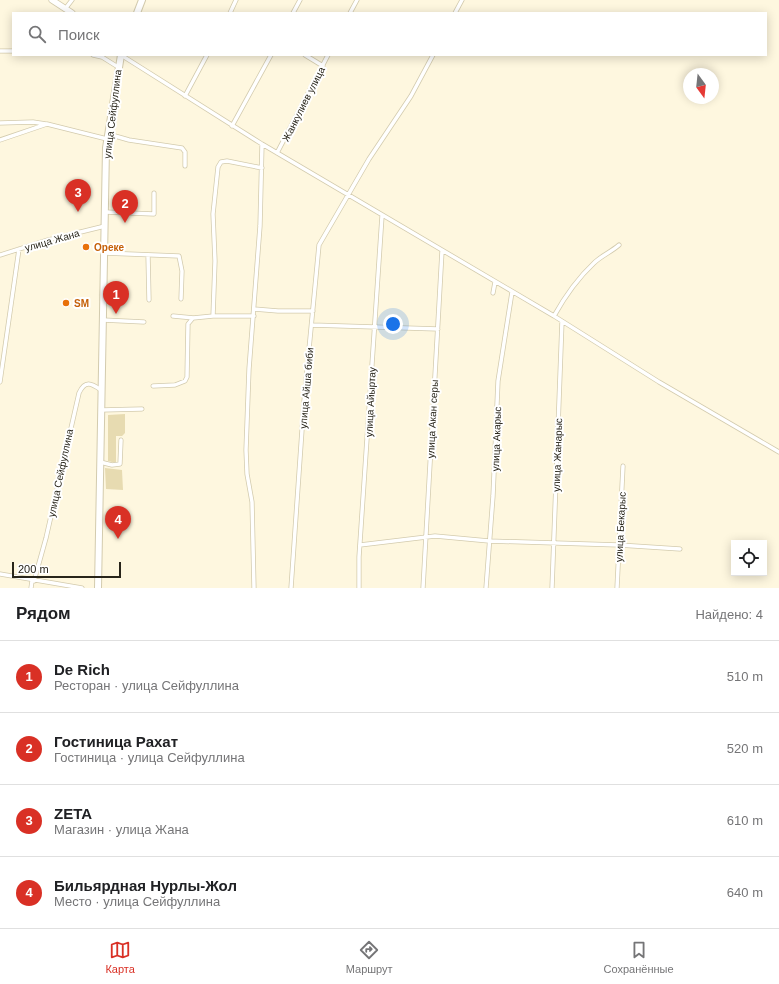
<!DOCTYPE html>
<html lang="ru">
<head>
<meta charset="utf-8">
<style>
	:root { --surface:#fff; --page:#f2f2f2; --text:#202124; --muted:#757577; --line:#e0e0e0; --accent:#d93025 }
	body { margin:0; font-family:Helvetica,sans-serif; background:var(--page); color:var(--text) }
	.controls { position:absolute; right:12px; bottom:12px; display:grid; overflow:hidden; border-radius:0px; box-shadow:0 2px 10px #0003 }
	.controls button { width:36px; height:36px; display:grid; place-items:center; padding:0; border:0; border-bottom:1px solid var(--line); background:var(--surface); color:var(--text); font:20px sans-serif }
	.compass { position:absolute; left:683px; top:68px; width:36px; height:36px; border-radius:50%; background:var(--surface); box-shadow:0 2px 10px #0003; rotate:165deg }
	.scale { position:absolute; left:12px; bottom:10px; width:109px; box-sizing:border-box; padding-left:4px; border:2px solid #28251a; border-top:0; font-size:11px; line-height:14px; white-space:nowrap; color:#28251a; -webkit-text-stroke:3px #fff; paint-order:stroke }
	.you { position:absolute; left:393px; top:324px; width:14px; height:14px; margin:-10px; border:3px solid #fff; border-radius:50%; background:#1a73e8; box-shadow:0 0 0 6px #1a73e833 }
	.badge { display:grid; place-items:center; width:26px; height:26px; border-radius:50%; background:var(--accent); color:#fff; font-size:13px; font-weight:700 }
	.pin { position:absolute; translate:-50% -33px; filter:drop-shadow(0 1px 2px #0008) }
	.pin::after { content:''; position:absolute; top:21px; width:14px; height:12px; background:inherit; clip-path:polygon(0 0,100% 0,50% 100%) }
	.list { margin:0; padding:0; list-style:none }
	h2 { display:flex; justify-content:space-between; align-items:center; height:52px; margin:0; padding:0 16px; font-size:17px }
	h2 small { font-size:13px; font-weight:400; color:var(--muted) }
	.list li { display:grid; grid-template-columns:26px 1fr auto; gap:12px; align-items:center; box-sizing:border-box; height:72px; padding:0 16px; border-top:1px solid var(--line) }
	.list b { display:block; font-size:15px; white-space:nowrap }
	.list p { margin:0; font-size:13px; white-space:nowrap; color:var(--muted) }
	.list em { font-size:13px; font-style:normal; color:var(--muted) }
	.icon { flex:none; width:22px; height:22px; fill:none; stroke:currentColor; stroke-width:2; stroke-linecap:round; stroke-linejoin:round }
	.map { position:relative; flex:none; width:779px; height:588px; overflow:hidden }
	.search { position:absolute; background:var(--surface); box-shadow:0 2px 10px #0003; left:12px; right:12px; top:12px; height:44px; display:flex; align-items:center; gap:10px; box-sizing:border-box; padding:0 14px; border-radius:0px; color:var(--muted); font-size:15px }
	.sheet { height:340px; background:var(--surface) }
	nav { display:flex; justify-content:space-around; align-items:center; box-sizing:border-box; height:56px; border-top:1px solid var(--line); background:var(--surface); font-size:11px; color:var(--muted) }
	nav a { display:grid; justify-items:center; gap:2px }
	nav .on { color:var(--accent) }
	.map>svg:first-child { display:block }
	.green { fill:#e7dbb1 }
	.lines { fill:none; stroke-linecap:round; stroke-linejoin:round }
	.street-casing { stroke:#d3cbae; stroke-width:5 }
	.secondary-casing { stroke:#d3cbae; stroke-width:7 }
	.primary-casing { stroke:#d3cbae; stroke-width:8 }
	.street { stroke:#fff; stroke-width:3.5 }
	.secondary { stroke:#fff; stroke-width:5.5 }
	.primary { stroke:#fff; stroke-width:6 }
	.food-dot { fill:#e8710a; stroke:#fff; stroke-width:1.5 }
	.labels { text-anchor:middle; stroke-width:4; stroke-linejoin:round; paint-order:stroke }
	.street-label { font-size:10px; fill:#28251a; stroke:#fff }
	.food-label { font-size:10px; font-weight:bold; fill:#c56008; stroke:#fff; text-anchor:start }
</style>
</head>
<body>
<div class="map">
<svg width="779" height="588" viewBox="0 0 779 588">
	<rect width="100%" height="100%" fill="#fef7df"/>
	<!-- green -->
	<path class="green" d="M125,414V433L122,436H116V463L108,461V415Z
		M105,468L122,470L123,490L106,489Z"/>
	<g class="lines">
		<defs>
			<path id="street" d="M65,9L72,0
				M230,13L236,0
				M293,13L300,0
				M350,13L357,0
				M455,13L462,0
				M0,51H13
				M93,55L102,57L118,67
				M121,55L262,144L554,316L659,382L779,452
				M305,55L323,66
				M185,96L207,55
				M0,123L33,122L46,124
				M232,126L271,55
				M108,134L129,140L182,148L185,152V166
				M0,140L47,124L107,139
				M277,153L328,55
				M105,212L154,214V193
				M104,253L179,256L182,271L181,299
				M0,255L48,240L105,226
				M148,255L149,300
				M493,293L495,282
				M254,309L278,311H313
				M173,316L194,318
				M213,316L215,261L213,214L218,167L221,162L227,161L262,168
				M554,316C564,298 578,278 594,263C601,256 611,252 619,245
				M103,320L144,322
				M312,325L438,329
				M0,382L19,249
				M153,386L175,385L185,381L187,377L188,324L193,318L213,316H254
				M101,410L142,409
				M100,462L112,465L120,464L121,440
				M360,545L435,536L489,541L619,545L680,549
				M0,574L82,588
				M34,581L46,538L79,393C85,380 91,383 101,390
				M31,588L32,581
				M254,588L252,502L247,474L246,450L249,369L260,226L262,144
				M291,588L304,401L319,245L369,159L411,96L433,55
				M359,588V557L382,216
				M423,588L442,251
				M486,588L493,496L498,381L512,292
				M552,588L562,321
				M617,588L623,466"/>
			<path id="secondary" d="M52,0L72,13"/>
			<path id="primary" d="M137,13L142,0
				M98,588L106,148L121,55"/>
		</defs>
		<!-- street casing -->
		<use href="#street" class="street-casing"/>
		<!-- secondary casing -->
		<use href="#secondary" class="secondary-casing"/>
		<!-- primary casing -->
		<use href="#primary" class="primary-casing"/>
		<!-- street -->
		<use href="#street" class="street"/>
		<!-- secondary -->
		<use href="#secondary" class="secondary"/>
		<!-- primary -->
		<use href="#primary" class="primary"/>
	</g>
	<!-- markers -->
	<g class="food-dot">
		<circle cx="86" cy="247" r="4"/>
		<circle cx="66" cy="303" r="4"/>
	</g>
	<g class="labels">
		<!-- street labels -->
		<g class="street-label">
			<text transform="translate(303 104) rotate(-63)" y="4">Жанкулиев улица</text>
			<text transform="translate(112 114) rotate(-83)" y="4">улица Сейфуллина</text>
			<text transform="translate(52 240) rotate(-16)" y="4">улица Жана</text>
			<text transform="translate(306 388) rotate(-85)" y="4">улица Айша биби</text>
			<text transform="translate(370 402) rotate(-87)" y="4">улица Айыртау</text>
			<text transform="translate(432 419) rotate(-87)" y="4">улица Акан серы</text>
			<text transform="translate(496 439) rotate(-88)" y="4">улица Акарыс</text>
			<text transform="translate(557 455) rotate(-88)" y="4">улица Жанарыс</text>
			<text transform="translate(60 473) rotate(-78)" y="4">улица Сейфуллина</text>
			<text transform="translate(620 527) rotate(-87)" y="4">улица Бекарыс</text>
		</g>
		<!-- food labels -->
		<g class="food-label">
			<text x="94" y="251">Ореке</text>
			<text x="74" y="307">SM</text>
		</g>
	</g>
</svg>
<div class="controls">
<button><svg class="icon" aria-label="locate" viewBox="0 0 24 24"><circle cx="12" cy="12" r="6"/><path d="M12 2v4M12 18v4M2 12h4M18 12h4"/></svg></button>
</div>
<svg class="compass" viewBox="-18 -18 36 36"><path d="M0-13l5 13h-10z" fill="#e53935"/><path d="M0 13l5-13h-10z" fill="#757577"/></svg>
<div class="scale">200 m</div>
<div class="you"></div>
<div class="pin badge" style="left:116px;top:314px">1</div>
<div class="pin badge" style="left:125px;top:223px">2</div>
<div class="pin badge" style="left:78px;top:212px">3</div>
<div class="pin badge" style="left:118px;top:539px">4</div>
<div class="search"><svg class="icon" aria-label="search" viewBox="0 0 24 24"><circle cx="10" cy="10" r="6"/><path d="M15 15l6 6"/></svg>Поиск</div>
</div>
<section class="sheet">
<h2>Рядом<small>Найдено: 4</small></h2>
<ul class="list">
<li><span class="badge">1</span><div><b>De Rich</b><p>Ресторан · улица Сейфуллина</p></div><em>510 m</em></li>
<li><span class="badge">2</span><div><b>Гостиница Рахат</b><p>Гостиница · улица Сейфуллина</p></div><em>520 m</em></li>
<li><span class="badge">3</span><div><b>ZETA</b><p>Магазин · улица Жана</p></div><em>610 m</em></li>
<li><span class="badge">4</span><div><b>Бильярдная Нурлы-Жол</b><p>Место · улица Сейфуллина</p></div><em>640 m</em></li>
</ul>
</section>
<nav>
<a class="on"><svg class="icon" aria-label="map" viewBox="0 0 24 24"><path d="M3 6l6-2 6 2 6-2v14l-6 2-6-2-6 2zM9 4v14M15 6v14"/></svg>Карта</a>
<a><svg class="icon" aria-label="directions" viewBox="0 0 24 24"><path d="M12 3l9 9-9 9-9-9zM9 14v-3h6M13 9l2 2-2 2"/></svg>Маршрут</a>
<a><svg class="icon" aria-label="saved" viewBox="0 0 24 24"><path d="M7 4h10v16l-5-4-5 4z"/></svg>Сохранённые</a>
</nav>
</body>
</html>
